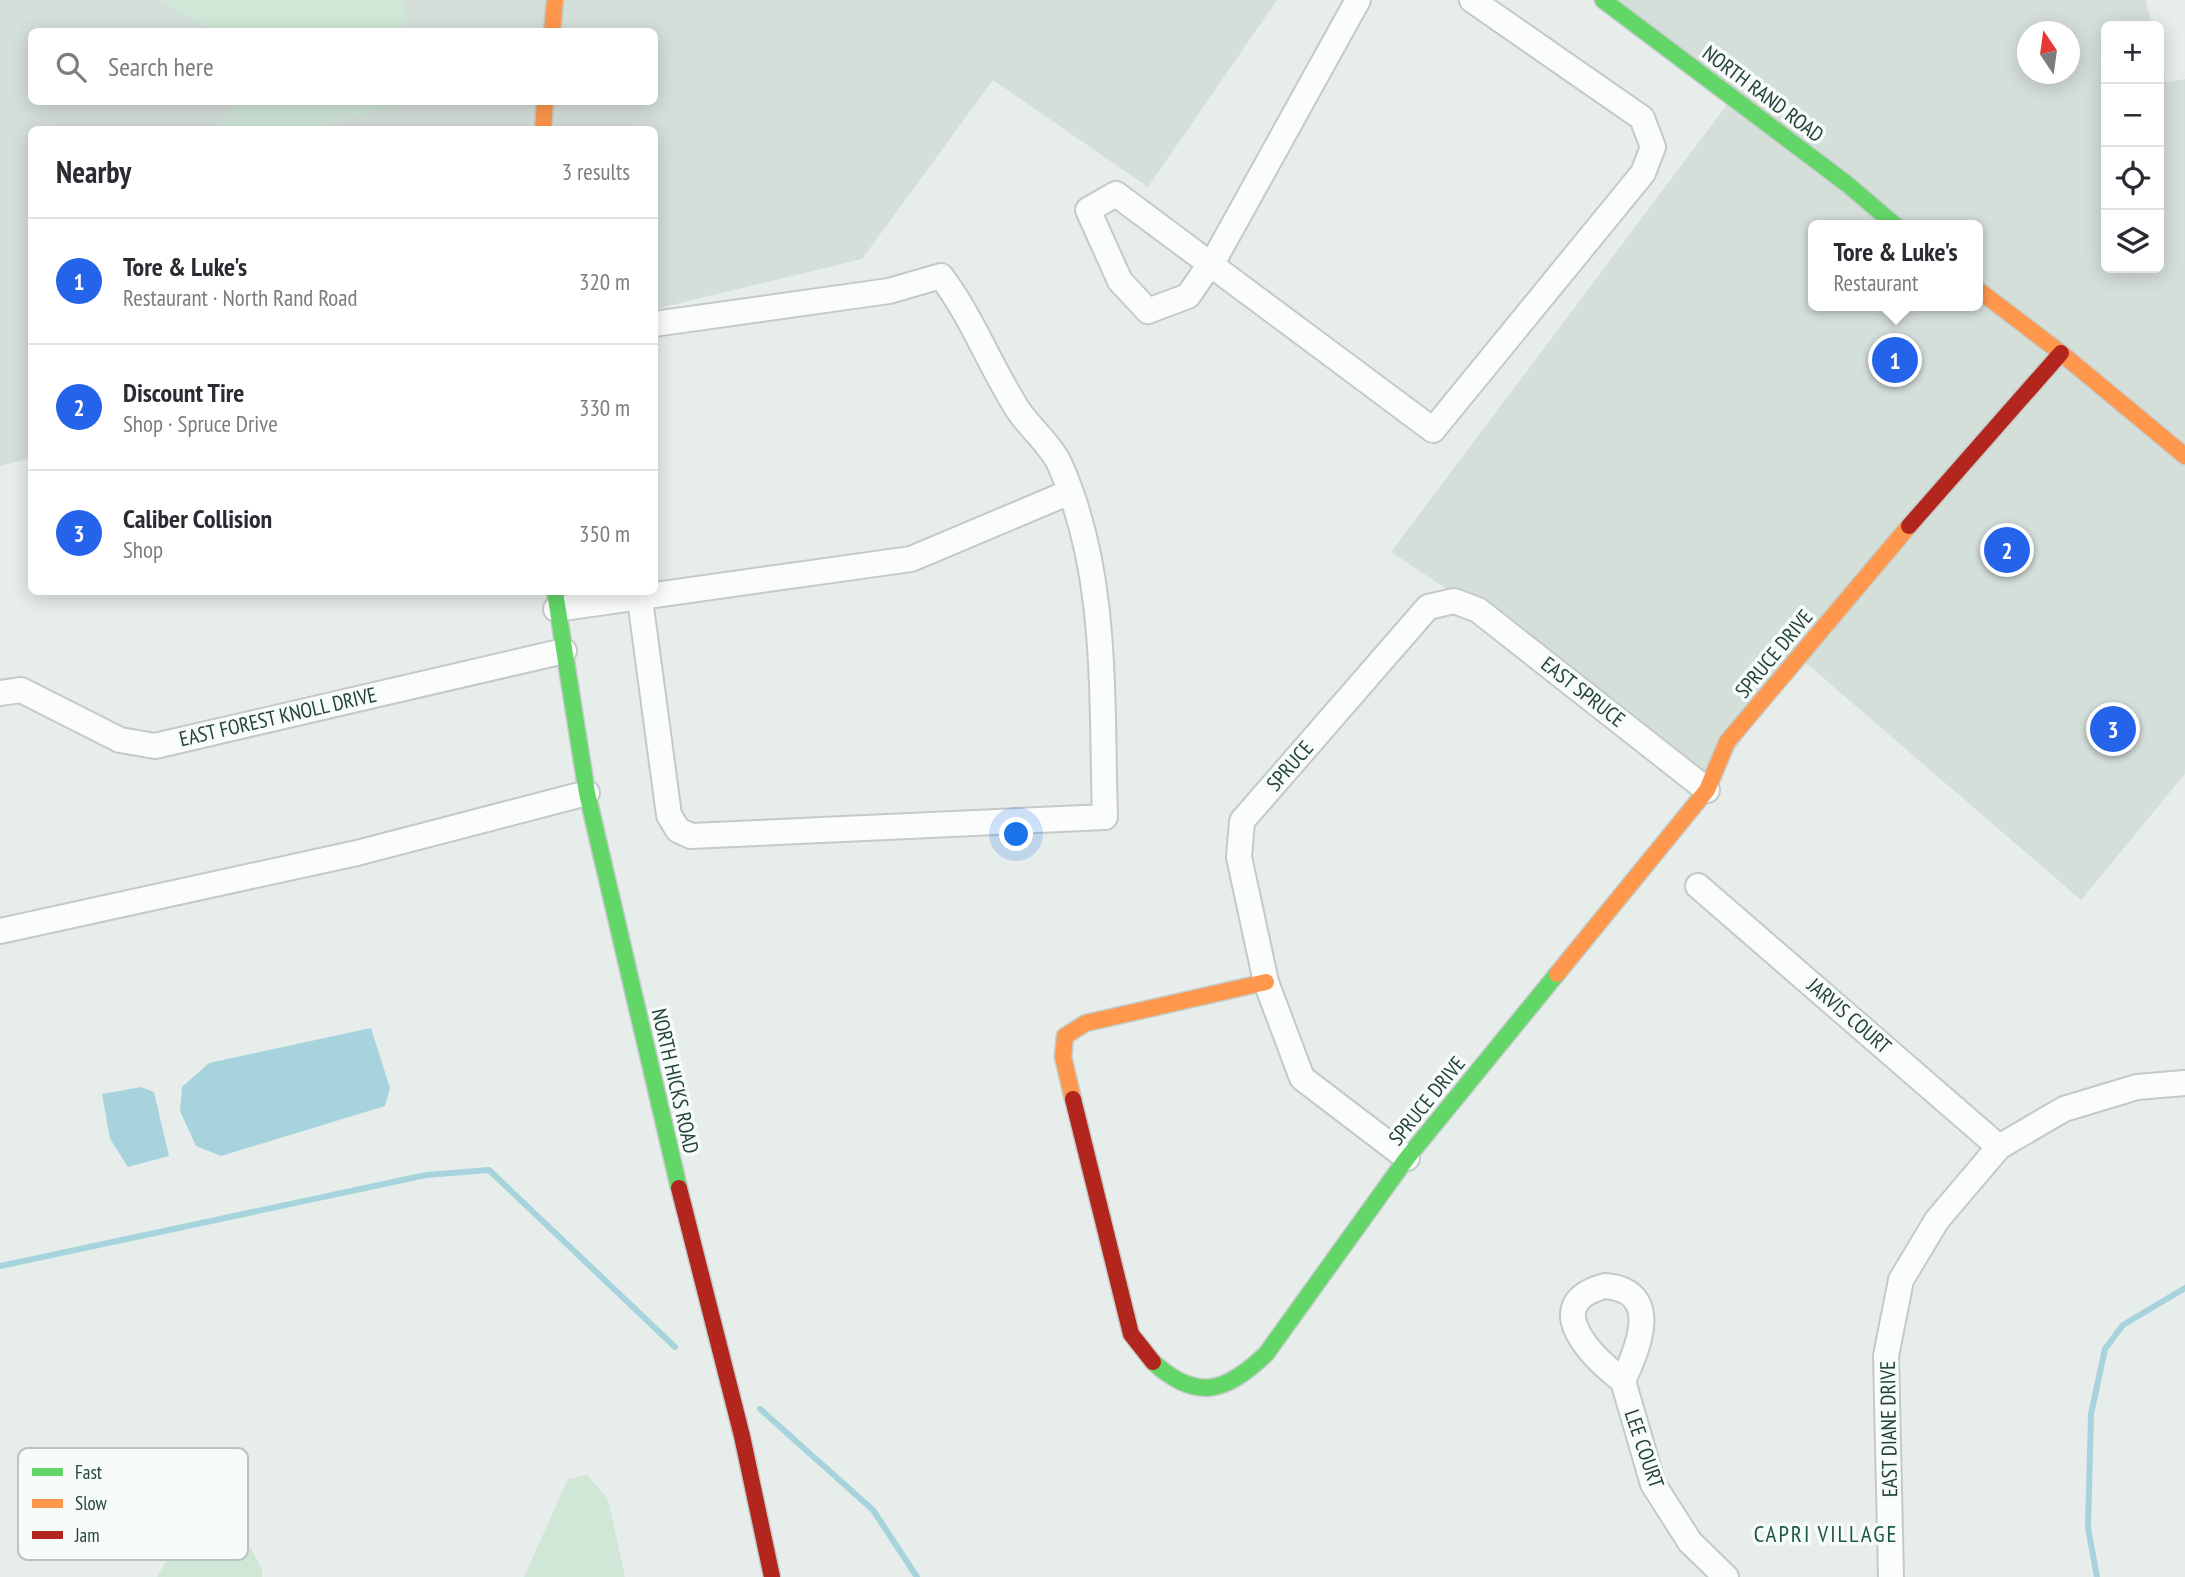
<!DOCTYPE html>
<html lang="en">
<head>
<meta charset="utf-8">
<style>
	:root { --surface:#fff; --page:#f7f7f7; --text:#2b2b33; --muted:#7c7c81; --line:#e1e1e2; --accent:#2563eb }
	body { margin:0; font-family:"PT Sans Narrow",sans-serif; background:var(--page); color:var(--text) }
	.controls { position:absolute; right:21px; top:21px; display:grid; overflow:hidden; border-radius:10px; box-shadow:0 4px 18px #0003 }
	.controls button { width:63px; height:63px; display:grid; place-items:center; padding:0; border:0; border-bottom:2px solid var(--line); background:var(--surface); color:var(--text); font:35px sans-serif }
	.compass { position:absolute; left:2017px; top:21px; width:63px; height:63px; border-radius:50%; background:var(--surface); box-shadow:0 4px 18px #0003; rotate:347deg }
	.you { position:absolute; left:1017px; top:835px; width:24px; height:24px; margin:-18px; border:5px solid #fff; border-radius:50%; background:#1a73e8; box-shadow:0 0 0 10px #1a73e833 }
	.badge { display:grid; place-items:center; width:46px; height:46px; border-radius:50%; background:var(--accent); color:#fff; font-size:23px; font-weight:700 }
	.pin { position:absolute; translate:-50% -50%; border:4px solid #fff; box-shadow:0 2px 7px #0006 }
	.popup { position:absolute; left:1808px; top:220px; width:175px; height:91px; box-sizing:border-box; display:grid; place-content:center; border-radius:10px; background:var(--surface); filter:drop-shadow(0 2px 5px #0005); font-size:23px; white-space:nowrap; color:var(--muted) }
	.popup b { font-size:26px; color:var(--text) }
	.popup::after { content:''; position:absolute; left:50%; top:100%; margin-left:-14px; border:14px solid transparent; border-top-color:var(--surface) }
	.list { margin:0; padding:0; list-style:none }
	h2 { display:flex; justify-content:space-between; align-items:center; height:91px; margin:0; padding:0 28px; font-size:30px }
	h2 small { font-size:23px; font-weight:400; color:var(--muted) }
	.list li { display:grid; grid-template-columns:46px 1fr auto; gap:21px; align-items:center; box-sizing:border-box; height:126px; padding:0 28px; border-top:2px solid var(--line) }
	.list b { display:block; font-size:26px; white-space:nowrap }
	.list p { margin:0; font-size:23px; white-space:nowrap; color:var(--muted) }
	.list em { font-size:23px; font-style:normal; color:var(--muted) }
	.icon { flex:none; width:38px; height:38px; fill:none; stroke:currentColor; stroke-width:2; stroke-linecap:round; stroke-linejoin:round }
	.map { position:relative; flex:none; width:2185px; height:1577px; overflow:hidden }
	.search { position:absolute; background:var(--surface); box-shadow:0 4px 18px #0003; left:28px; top:28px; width:630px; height:77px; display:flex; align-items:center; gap:18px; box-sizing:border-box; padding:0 24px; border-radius:10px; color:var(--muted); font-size:26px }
	.panel { position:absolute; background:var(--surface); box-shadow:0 4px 18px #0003; left:28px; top:126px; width:630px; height:469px; border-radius:10px }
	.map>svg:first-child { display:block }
	.built { fill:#d5dfda; fill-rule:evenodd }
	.green { fill:#d0e6d7 }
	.water { fill:#a7d4dc }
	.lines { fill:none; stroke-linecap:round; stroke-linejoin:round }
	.stream { stroke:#a7d4dc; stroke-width:6 }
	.street-casing { stroke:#c4cac8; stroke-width:28 }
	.fast-casing { stroke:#c3cbc8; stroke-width:19 }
	.slow-casing { stroke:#c3cbc8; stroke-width:19 }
	.jam-casing { stroke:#c3cbc8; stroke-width:19 }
	.street { stroke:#fbfcfc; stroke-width:24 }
	.fast { stroke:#63d668; stroke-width:16 }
	.slow { stroke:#ff974d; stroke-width:16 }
	.jam { stroke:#b3261e; stroke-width:16 }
	.labels { text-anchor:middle; stroke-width:7; stroke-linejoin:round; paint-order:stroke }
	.street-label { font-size:21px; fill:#23433b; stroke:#f7fbf9 }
	.neighbourhood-label { font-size:23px; letter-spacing:2px; fill:#1d574a; stroke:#f7fbf9 }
	.key { fill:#f7fbf9; stroke:#b7c4c0; stroke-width:2 }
	.key-label { font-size:19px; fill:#23433b }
</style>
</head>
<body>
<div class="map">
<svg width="2185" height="1577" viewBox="0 0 2185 1577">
	<rect width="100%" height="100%" fill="#e7edea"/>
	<!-- built -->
	<path class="built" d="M0,0H1277L1148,187L993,80L862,259L655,309L654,130H32L31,458L0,466ZM32,32H654V102H32Z
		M1603,0H2146L2152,26H2106V268H2159V52L2166,82L2185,79V774L2081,900L1799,657L1707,790L1478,610L1391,552L1732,98ZM2028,32H2070V74H2028ZM1813,225H1977V306H1813Z"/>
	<!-- green -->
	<path class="green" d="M159,0H402L409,31H210Z
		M235,102H412L303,129H225L220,126Z
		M587,1475L608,1499L625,1577H524L568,1479Z
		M211,1518L239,1527L262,1569V1577H157L186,1526Z"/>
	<!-- water -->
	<path class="water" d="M371,1028L390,1088L385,1106L221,1156L196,1146L180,1111L182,1087L209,1063Z
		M141,1087L154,1092L169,1156L128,1167L110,1139L102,1094Z"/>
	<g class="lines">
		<!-- stream -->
		<path class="stream" d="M0,1266L426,1175L489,1170L675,1347
			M760,1409L873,1510L917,1577
			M2097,1577L2088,1528L2091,1414L2105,1349L2123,1325L2185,1288"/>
		<defs>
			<path id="street" d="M1358,0L1214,260L1210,264L1188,296L1148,311L1120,281L1088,210L1116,194L1433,430L1643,173L1653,147L1642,118L1472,0
				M639,592L669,815L678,830L691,836L1105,817C1101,699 1109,575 1060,465C1051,445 1030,428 1018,410C990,366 972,317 941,276L889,291L654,324
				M556,609L911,559L1070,492
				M0,693L21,690L120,740L155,746L564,651
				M1698,886L1999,1147
				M0,931L357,853L587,793
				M1407,1158L1302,1078L1266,982L1239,857L1242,821L1428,607L1454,601L1478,610L1707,790
				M1605,1286C1663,1291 1638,1348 1623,1381C1594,1359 1537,1304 1605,1286Z
				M1623,1381L1653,1484L1690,1542L1726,1577
				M1891,1577L1886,1356L1901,1280L1937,1220L1999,1147L2064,1109L2137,1087L2185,1083"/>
			<path id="fast" d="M1603,0L1847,184L1895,225
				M555,592L587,793L679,1188
				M1153,1362C1198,1403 1227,1391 1266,1354L1407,1158L1557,974"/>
			<path id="slow" d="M552,32L555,0
				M543,130L545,102
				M1977,289L2061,353L2185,456
				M1557,974L1707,790L1727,742L1909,526
				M1073,1099L1063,1057L1065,1036L1086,1023L1266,982"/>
			<path id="jam" d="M1909,526L2061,353
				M1073,1099L1131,1334L1153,1362
				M679,1188L742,1436L772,1577"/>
		</defs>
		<!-- street casing -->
		<use href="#street" class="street-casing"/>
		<!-- fast casing -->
		<use href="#fast" class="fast-casing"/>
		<!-- slow casing -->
		<use href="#slow" class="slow-casing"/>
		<!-- jam casing -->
		<use href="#jam" class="jam-casing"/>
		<!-- street -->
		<use href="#street" class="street"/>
		<!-- fast -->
		<use href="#fast" class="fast"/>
		<!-- slow -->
		<use href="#slow" class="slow"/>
		<!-- jam -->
		<use href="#jam" class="jam"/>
	</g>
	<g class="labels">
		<!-- street labels -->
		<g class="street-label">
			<text transform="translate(1763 94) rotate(37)" y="7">NORTH RAND ROAD</text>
			<text transform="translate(1774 654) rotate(-50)" y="7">SPRUCE DRIVE</text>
			<text transform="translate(1583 692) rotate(38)" y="7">EAST SPRUCE</text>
			<text transform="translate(278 717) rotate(-13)" y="7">EAST FOREST KNOLL DRIVE</text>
			<text transform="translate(1290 766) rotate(-49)" y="7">SPRUCE</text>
			<text transform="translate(1849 1016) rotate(41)" y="7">JARVIS COURT</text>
			<text transform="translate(675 1081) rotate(77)" y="7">NORTH HICKS ROAD</text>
			<text transform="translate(1427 1101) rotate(-51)" y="7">SPRUCE DRIVE</text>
			<text transform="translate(1889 1429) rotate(-91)" y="7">EAST DIANE DRIVE</text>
			<text transform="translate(1644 1449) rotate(71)" y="7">LEE COURT</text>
		</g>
		<!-- neighbourhood labels -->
		<g class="neighbourhood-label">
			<text x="1826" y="1542">CAPRI VILLAGE</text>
		</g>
	</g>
	<!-- legend -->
	<rect x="18" y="1448" width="230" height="112" rx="10" class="key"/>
	<rect x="32" y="1468" width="31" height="8" fill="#63d668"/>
	<rect x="32" y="1499" width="31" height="9" fill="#ff974d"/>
	<rect x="32" y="1531" width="31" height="8" fill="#b3261e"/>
	<g class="key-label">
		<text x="75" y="1479">Fast</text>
		<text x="75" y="1510">Slow</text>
		<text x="75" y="1542">Jam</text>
	</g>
</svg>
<div class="controls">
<button>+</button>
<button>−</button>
<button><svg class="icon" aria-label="locate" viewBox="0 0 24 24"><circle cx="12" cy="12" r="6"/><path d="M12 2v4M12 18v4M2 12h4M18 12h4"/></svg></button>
<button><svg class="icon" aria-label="layers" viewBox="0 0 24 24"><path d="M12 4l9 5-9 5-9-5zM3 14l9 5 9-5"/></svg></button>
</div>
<svg class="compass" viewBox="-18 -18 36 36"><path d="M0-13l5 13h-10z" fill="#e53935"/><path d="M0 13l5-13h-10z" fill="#7c7c81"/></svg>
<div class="you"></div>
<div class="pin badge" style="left:1895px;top:360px">1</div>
<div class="popup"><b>Tore &amp; Luke's</b>Restaurant</div>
<div class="pin badge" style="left:2007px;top:550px">2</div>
<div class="pin badge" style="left:2113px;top:729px">3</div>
<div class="search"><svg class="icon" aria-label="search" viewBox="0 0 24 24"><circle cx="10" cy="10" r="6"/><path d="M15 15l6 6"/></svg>Search here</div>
<section class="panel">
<h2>Nearby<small>3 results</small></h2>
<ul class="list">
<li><span class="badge">1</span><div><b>Tore &amp; Luke's</b><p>Restaurant · North Rand Road</p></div><em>320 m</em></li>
<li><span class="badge">2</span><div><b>Discount Tire</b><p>Shop · Spruce Drive</p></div><em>330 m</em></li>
<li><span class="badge">3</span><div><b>Caliber Collision</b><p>Shop</p></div><em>350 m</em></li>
</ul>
</section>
</div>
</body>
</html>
